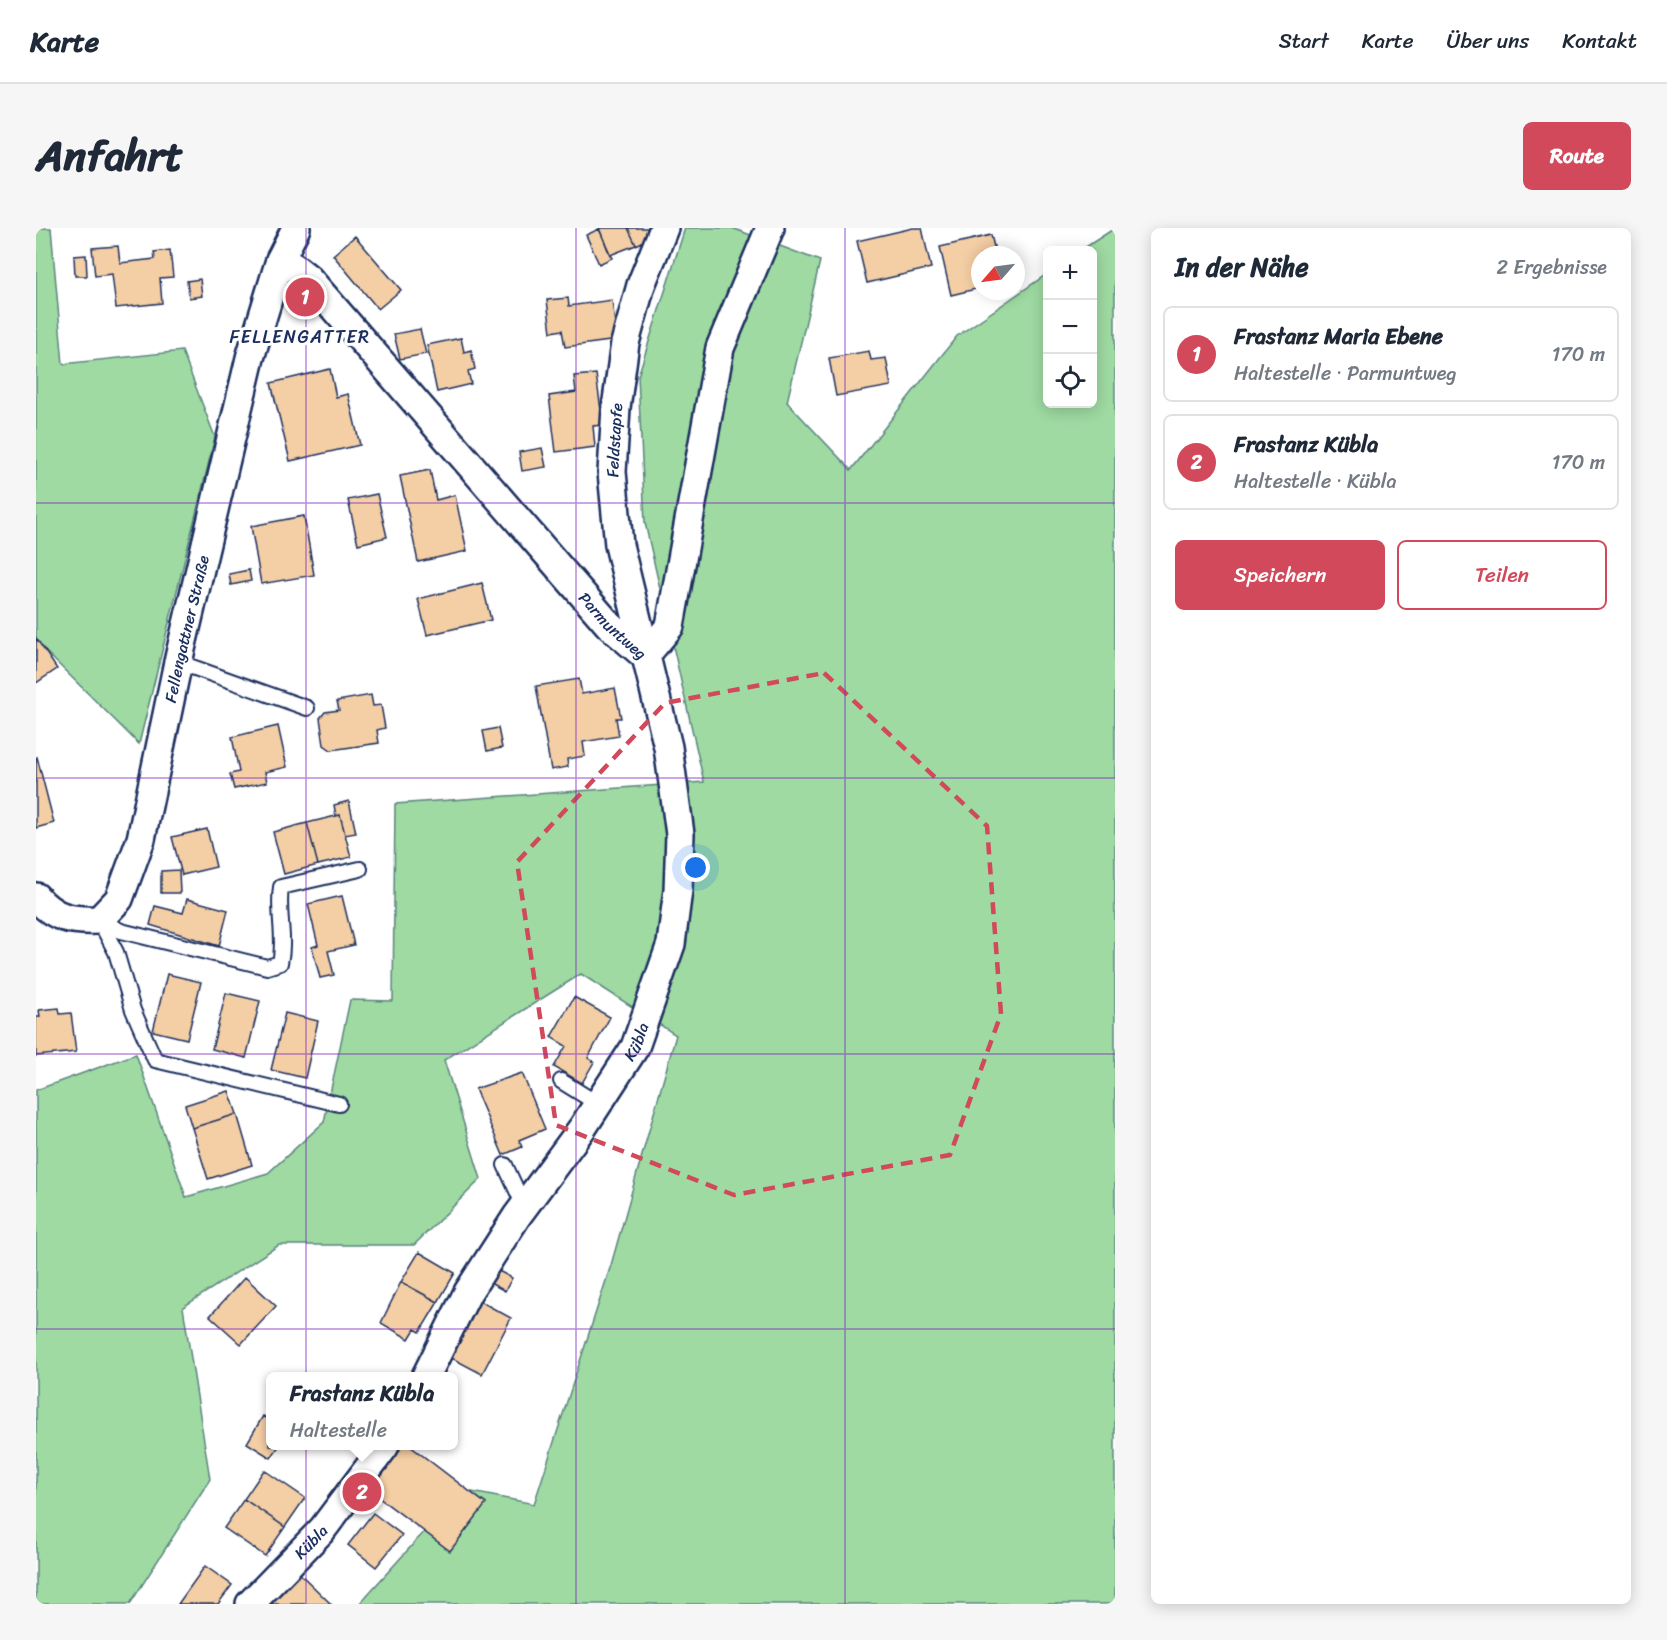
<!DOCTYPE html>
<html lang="de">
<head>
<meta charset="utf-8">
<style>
	:root { --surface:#fff; --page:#f6f6f7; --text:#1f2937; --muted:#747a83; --line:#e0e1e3; --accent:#d1495b }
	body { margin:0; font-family:Sriracha,sans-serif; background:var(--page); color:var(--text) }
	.controls { position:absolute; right:18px; top:18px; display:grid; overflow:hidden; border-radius:9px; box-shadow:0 3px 15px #0003 }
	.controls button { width:54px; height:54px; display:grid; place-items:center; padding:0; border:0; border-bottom:2px solid var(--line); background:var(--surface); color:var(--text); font:30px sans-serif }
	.compass { position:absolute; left:935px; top:18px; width:54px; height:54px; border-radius:50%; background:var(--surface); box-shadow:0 3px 15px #0003; rotate:242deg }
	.you { position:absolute; left:660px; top:640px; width:21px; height:21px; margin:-15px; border:4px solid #fff; border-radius:50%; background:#1a73e8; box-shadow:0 0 0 9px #1a73e833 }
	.badge { display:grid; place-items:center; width:39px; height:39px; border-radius:50%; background:var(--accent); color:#fff; font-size:20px; font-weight:700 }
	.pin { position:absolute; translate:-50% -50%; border:3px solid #fff; box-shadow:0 2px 6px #0006 }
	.popup { position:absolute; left:230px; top:1144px; width:192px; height:78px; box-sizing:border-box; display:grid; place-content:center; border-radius:9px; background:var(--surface); filter:drop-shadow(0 2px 4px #0005); font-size:20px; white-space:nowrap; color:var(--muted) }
	.popup b { font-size:22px; color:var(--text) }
	.popup::after { content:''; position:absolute; left:50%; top:100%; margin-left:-12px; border:12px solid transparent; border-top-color:var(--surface) }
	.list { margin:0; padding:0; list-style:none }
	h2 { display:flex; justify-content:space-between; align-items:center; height:78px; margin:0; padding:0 24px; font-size:26px }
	h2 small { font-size:20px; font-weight:400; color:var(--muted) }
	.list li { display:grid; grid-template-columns:39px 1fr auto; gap:18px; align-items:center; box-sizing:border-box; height:96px; margin:0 12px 12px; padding:0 12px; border:2px solid var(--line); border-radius:9px }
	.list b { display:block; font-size:22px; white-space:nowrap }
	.list p { margin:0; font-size:20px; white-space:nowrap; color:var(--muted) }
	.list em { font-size:20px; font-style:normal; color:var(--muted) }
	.actions { display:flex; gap:12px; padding:18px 24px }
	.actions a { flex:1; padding:14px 0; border:2px solid var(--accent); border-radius:9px; text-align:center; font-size:21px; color:var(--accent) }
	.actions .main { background:var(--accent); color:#fff }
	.icon { flex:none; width:33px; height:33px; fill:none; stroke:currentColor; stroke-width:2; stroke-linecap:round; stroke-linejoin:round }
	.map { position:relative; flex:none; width:1079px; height:1376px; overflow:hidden; border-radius:9px }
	header { display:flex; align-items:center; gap:36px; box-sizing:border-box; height:84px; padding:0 30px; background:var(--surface); border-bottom:2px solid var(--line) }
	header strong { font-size:28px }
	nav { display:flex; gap:33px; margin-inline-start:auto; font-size:21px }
	.intro { display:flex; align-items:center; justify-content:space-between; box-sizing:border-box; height:144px; padding:0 36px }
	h1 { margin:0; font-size:42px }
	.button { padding:15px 27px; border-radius:9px; background:var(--accent); color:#fff; font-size:21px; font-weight:700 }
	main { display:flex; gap:36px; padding:0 36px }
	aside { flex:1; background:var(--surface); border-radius:9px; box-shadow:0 3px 15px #0003 }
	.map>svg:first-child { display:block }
	.green { fill:#9edaa1; stroke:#5c8480; stroke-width:1.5 }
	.building { fill:#f4cea4; stroke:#1b2f5e; stroke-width:1.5 }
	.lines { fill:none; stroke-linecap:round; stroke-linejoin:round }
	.service-casing { stroke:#1b2f5e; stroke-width:18 }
	.minor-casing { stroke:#1b2f5e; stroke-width:32 }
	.service { stroke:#fff; stroke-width:14 }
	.minor { stroke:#fff; stroke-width:27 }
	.marked { fill:none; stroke:#d1495b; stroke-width:4.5; stroke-dasharray:12 8; stroke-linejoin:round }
	.grid { fill:none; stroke:#7b2cbf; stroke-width:1.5; stroke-opacity:0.55 }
	.labels { text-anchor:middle; stroke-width:6; stroke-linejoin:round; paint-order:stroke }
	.street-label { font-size:16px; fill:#1b2f5e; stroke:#fff }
	.neighbourhood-label { font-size:18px; letter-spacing:1.5px; fill:#1b2f5e; stroke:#fff }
</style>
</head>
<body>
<header>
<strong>Karte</strong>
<nav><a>Start</a><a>Karte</a><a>Über uns</a><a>Kontakt</a></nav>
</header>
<div class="intro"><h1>Anfahrt</h1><a class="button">Route</a></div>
<main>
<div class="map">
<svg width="1079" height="1376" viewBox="0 0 1079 1376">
	<rect width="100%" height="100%" fill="#fff"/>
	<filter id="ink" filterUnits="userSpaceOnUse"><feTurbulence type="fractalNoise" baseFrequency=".0167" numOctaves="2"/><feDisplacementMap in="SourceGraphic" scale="12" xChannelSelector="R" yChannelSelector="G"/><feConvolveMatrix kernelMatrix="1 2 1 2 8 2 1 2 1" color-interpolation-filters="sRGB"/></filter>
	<g filter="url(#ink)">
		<!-- green -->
		<path class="green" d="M0,0H15L27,136L146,123L179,209L103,516L0,414Z
			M649,0H696L784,33L751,174L815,242L921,108L1011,46V176H1056V22H1045L1079,0V1376H323L426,1262L498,1276L575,1037L640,807L545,746L408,832L445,951L378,1017H243L147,1079L174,1251L94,1376H0V862L100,826L150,969L232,945L288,894L314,772L357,773L359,576L668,554L609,295L602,148Z"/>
		<!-- building -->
		<path class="building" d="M563,0H592L600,17L574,27Z
			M592,0H621L615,10L600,17Z
			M877,0H886L895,40L831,55L821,13Z
			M563,1L576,30L563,36L550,7Z
			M955,7L960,27H944V60L915,67L904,19Z
			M319,8L365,62L342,81L297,27Z
			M82,18L84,35L119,31L118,24L134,22L137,49L124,50L126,75L80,80L76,46L59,48L56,20Z
			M50,27L51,48H39L38,28Z
			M164,51L166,68L153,70L151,53Z
			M532,70L533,78L576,72L581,112L529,119L526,102L515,104L511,72Z
			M384,101L390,126L364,131L358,106Z
			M425,110L428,124L435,122L439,141L432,143L435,156L401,164L391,117Z
			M833,123L835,132L850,130L855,158L800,168L793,130Z
			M294,141L300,169L312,166L324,217L254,233L235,155Z
			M560,146L567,197L557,198L559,219L520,224L513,168L540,164L538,148Z
			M506,220L510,239L486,243L483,224Z
			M394,242L400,272L419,267L431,323L382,334L364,248Z
			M341,266L351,309L322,316L312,272Z
			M268,288L278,347L225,356L215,298Z
			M213,342L215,353L195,357L193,346Z
			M446,355L455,392L391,407L382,371Z
			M0,410L21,441L0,455Z
			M543,451L546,466L579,460L585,490H580L583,508L547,514L549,528L531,531L532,539L515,542L500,458Z
			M335,467L337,478L345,477L349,500L341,502L343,515L295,522L288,517L284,490L289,484L303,482L301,473Z
			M242,498L251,539L229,544L231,554L198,561L194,546L203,544L196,509Z
			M462,500L466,520L451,523L447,503Z
			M1,529L18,595L0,600V530Z
			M313,573L320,605L309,607L304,587L300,588L298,577Z
			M304,587L315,629L282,637L271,595Z
			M271,595L282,637L248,646L237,604Z
			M171,601L180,639L146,647L136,609Z
			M143,642L144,665H125V643Z
			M306,668L318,717L292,723L298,747L284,750L276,719L282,717L272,676Z
			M151,671L192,682L183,718L114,697L119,678L147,685Z
			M131,746L165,754L151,811L117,803Z
			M190,765L224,773L210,830L176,821Z
			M538,769L574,789L552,830L558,834L546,855L518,839L530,818L515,809Z
			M23,780L24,786L35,785L40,824L0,828V789H4L3,782Z
			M249,785L282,793L269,850L235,842Z
			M486,845L509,901L483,912L486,919L467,927L439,861Z
			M193,863L201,886L156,900L149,877Z
			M201,886L216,937L172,951L156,900Z
			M383,1024L419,1045L402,1074L365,1054Z
			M457,1040L476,1050L469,1063L450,1053Z
			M209,1049L240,1078L205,1116L174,1088Z
			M365,1054L402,1074L384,1104L379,1101L373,1111L345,1095Z
			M440,1071L475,1090L446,1146L410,1127Z
			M227,1188L234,1192V1218H243L235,1230L211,1215Z
			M362,1218H374L450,1276L414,1323L330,1260Z
			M228,1242L269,1270L249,1299L208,1271Z
			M208,1271L249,1299L229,1328L188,1300Z
			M337,1285L366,1307L340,1339L312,1317Z
			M169,1338L196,1357L182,1376H142Z
			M259,1341L295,1376H231Z"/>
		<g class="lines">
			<defs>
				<path id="service" d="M142,434L271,480
					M63,692L85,703L231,739L244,735C250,708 241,686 245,659L324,641
					M63,692L80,724L97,782L119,832L303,876
					M525,853L562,876
					M469,937L488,978"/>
				<g id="minor">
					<path id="s1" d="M244,32L258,39L272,50L573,397L609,428"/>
					<path d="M609,428L634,398L684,120L734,0"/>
					<path id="s2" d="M0,669C19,691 36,693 63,692L83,671L105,611L142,434L214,130L244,32L260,0"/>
					<path id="s3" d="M390,1148L432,1064L481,988L547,899L599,819L635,716L642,662L644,606L632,519L583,317L576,244L580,180L589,115L605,57L628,0"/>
					<path id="s4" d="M214,1376L286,1302L349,1218"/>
				</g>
			</defs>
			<!-- service casing -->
			<use href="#service" class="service-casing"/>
			<!-- minor casing -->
			<use href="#minor" class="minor-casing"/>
			<!-- service -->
			<use href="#service" class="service"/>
			<!-- minor -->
			<use href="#minor" class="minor"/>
		</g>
	</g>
	<!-- marked area -->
	<path class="marked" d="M788,445L951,598L965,786L914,927L698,967L520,897L481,634L629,475Z"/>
	<!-- grid -->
	<path class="grid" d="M270,0V1376M540,0V1376M809,0V1376M0,275H1079M0,550H1079M0,826H1079M0,1101H1079"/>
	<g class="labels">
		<!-- street labels -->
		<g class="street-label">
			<text dy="6" stroke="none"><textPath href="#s3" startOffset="1011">Feldstapfe</textPath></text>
			<text dy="6" stroke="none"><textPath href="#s1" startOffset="496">Parmuntweg</textPath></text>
			<text dy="6" stroke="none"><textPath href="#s2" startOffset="378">Fellengattner Straße</textPath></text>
			<text dy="6" stroke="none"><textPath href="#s3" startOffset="396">Kübla</textPath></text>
			<text dy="6" stroke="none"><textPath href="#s4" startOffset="87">Kübla</textPath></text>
		</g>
		<!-- neighbourhood labels -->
		<g class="neighbourhood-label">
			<text x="264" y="115">FELLENGATTER</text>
		</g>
	</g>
</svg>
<div class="controls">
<button>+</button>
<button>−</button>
<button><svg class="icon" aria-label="locate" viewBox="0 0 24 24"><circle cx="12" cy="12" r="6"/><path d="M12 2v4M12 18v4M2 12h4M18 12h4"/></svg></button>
</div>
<svg class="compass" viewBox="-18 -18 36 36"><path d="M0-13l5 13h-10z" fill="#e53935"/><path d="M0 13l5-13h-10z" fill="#747a83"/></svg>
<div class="you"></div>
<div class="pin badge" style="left:269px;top:69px">1</div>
<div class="pin badge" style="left:326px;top:1264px">2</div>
<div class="popup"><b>Frastanz Kübla</b>Haltestelle</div>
</div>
<aside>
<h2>In der Nähe<small>2 Ergebnisse</small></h2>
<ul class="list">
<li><span class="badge">1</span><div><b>Frastanz Maria Ebene</b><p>Haltestelle · Parmuntweg</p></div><em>170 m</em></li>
<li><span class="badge">2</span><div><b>Frastanz Kübla</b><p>Haltestelle · Kübla</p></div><em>170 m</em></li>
</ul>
<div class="actions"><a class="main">Speichern</a><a>Teilen</a></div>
</aside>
</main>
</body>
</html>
